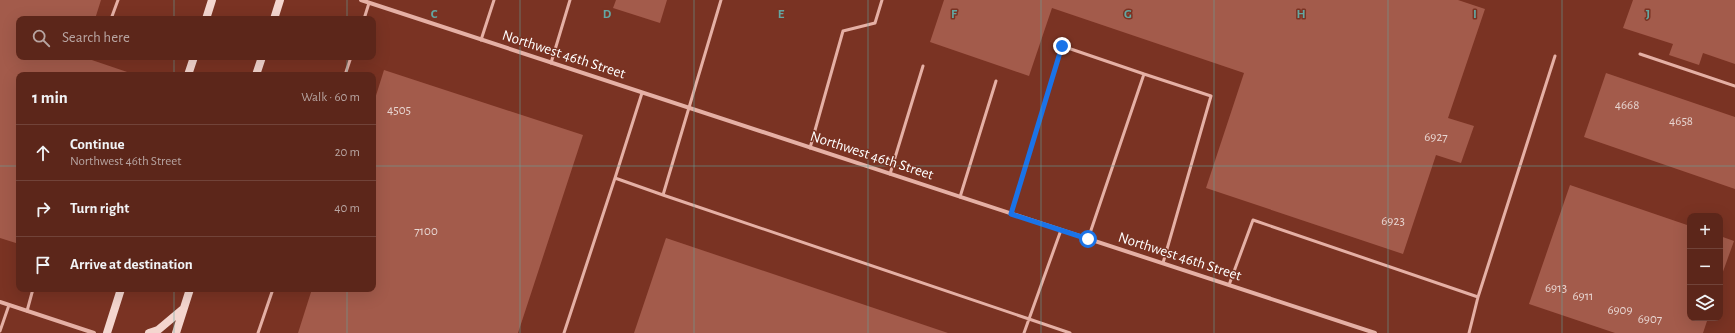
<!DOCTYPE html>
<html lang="en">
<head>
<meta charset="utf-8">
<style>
	:root { --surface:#5c261a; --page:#622e23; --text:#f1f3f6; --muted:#b8a5a2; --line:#714339 }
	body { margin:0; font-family:"Alegreya Sans",sans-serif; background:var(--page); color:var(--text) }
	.controls { position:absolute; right:12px; bottom:12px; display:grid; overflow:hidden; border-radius:8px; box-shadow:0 4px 16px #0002 }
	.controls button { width:36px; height:36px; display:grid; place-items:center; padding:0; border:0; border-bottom:1px solid var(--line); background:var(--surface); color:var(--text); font:20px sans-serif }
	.stop { position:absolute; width:12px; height:12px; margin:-9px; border:3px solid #1a73e8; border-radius:50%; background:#fff }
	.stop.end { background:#1a73e8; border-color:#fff; box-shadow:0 1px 4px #0008 }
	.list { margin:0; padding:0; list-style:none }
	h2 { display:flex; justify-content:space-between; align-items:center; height:52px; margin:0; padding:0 16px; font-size:17px }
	h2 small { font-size:13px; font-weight:400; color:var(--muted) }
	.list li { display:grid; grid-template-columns:26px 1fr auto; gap:12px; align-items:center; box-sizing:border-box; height:56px; padding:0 16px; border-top:1px solid var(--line) }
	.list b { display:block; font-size:15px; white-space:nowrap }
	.list p { margin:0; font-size:13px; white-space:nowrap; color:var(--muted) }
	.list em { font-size:13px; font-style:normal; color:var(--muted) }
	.icon { flex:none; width:22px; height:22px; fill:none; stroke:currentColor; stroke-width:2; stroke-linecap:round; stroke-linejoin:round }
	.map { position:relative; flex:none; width:1735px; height:333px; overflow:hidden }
	.search { position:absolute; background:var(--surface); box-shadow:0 4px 16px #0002; left:16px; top:16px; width:360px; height:44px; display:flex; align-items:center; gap:10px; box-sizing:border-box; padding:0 14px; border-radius:8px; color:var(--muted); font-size:15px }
	.panel { position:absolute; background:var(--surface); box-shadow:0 4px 16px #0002; left:16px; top:72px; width:360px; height:220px; border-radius:8px }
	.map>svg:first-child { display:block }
	.building { fill:#a35b4b }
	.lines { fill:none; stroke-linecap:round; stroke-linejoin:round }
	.service { stroke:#e5b0a5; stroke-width:3 }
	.minor { stroke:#e5b0a5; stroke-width:4 }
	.secondary { stroke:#f4d6cf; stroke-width:8 }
	.route { stroke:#1a73e8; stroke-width:5 }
	.grid { fill:none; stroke:#63a6a1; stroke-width:1; stroke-opacity:0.55 }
	.labels { text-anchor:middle; stroke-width:3; stroke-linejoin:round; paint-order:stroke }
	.number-label { font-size:13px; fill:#e8d6d2 }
	.street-label { font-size:15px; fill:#fff; stroke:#7a3323 }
	.grid-label { font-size:13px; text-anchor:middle; font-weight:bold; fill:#63a6a1; stroke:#7a3323; stroke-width:3; stroke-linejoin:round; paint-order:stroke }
</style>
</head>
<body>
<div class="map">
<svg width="1735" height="333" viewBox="0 0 1735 333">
	<rect width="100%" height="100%" fill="#7a3323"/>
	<!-- building -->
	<path class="building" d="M0,0H101L95,19H19V57H83L136,75H19V244L0,238Z
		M616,0H667L660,23L613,8Z
		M944,0H1458L1485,9L1448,118L1474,126L1461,163L1436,155L1403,254L1206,188L1244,73L1052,8L1029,76L930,42Z
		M1633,0H1735V64L1703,53L1699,65L1669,55L1673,44L1623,28Z
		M384,70L583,135L518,333H298L312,289H373V105Z
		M1606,73L1735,117V189L1584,137Z
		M1570,185L1690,226V318H1708L1703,333H1615L1529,304Z
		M1720,236L1734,241L1720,280Z
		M666,238L948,333H634Z"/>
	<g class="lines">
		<!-- service -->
		<path class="service" d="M721,0L663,195L1029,319L1024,333
			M111,19L118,0
			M364,19L369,3
			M481,40L494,0
			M1640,54L1735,86
			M551,63L570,0
			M1144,74L1211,96L1163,263
			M345,75L351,57
			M642,93L615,178L663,195
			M810,148L843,31L875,23L882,0
			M890,174L923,66
			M960,197L996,81
			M1011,213L1062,46L1144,74L1088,239
			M1061,230L1029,319L1070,333
			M1229,285L1253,220L1478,297
			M27,311L33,289
			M0,331L9,305
			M258,333L273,289
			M564,333L615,178
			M1469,333L1478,297L1555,56"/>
		<!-- minor -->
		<path class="minor" d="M361,0L1375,333
			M0,302L94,333"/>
		<!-- secondary -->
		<path class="secondary" d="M206,19L212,0
			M274,19L280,0
			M188,75L194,57
			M256,75L262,57
			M107,333L121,289
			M149,333L158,330L183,309
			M176,333L190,289"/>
	</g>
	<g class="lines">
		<!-- route -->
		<path class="route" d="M1062,46L1011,214L1088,239"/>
	</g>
	<!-- grid -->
	<path class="grid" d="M174,0V19M347,0V19M520,0V333M694,0V333M868,0V333M1041,0V333M1214,0V333M1388,0V333M1562,0V333M174,57V75M347,57V75M0,166H19M373,166H1735M174,289V333M347,289V333"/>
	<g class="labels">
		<!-- number labels -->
		<g class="number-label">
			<text x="1627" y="109">4668</text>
			<text x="399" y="114">4505</text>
			<text x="1681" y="125">4658</text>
			<text x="1436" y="141">6927</text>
			<text x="1393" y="225">6923</text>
			<text x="426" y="235">7100</text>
			<text x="1556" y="292">6913</text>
			<text x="1583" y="300">6911</text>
			<text x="1620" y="314">6909</text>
			<text x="1650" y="323">6907</text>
		</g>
		<!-- street labels -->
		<g class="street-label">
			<text transform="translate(564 54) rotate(18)" y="5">Northwest 46th Street</text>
			<text transform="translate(872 155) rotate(18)" y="5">Northwest 46th Street</text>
			<text transform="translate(1180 256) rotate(18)" y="5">Northwest 46th Street</text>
		</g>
	</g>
	<g class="grid-label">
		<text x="434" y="18">C</text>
		<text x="607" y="18">D</text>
		<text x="781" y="18">E</text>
		<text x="954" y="18">F</text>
		<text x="1128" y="18">G</text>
		<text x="1301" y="18">H</text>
		<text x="1475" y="18">I</text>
		<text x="1648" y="18">J</text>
	</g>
</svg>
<div class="controls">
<button>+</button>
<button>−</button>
<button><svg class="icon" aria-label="layers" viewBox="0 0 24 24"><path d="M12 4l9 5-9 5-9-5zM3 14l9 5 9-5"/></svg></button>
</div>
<div class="stop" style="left:1088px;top:239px"></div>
<div class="stop end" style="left:1062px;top:46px"></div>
<div class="search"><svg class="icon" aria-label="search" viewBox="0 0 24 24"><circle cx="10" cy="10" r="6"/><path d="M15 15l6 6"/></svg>Search here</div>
<section class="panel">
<h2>1 min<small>Walk · 60 m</small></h2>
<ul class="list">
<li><svg class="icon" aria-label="ahead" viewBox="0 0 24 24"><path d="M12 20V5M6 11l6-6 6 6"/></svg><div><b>Continue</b><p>Northwest 46th Street</p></div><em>20 m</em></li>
<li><svg class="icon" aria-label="right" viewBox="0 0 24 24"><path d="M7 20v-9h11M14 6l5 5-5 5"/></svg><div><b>Turn right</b></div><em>40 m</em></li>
<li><svg class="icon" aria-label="arrive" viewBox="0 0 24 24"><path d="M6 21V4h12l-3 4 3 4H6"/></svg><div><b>Arrive at destination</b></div></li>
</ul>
</section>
</div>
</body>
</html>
